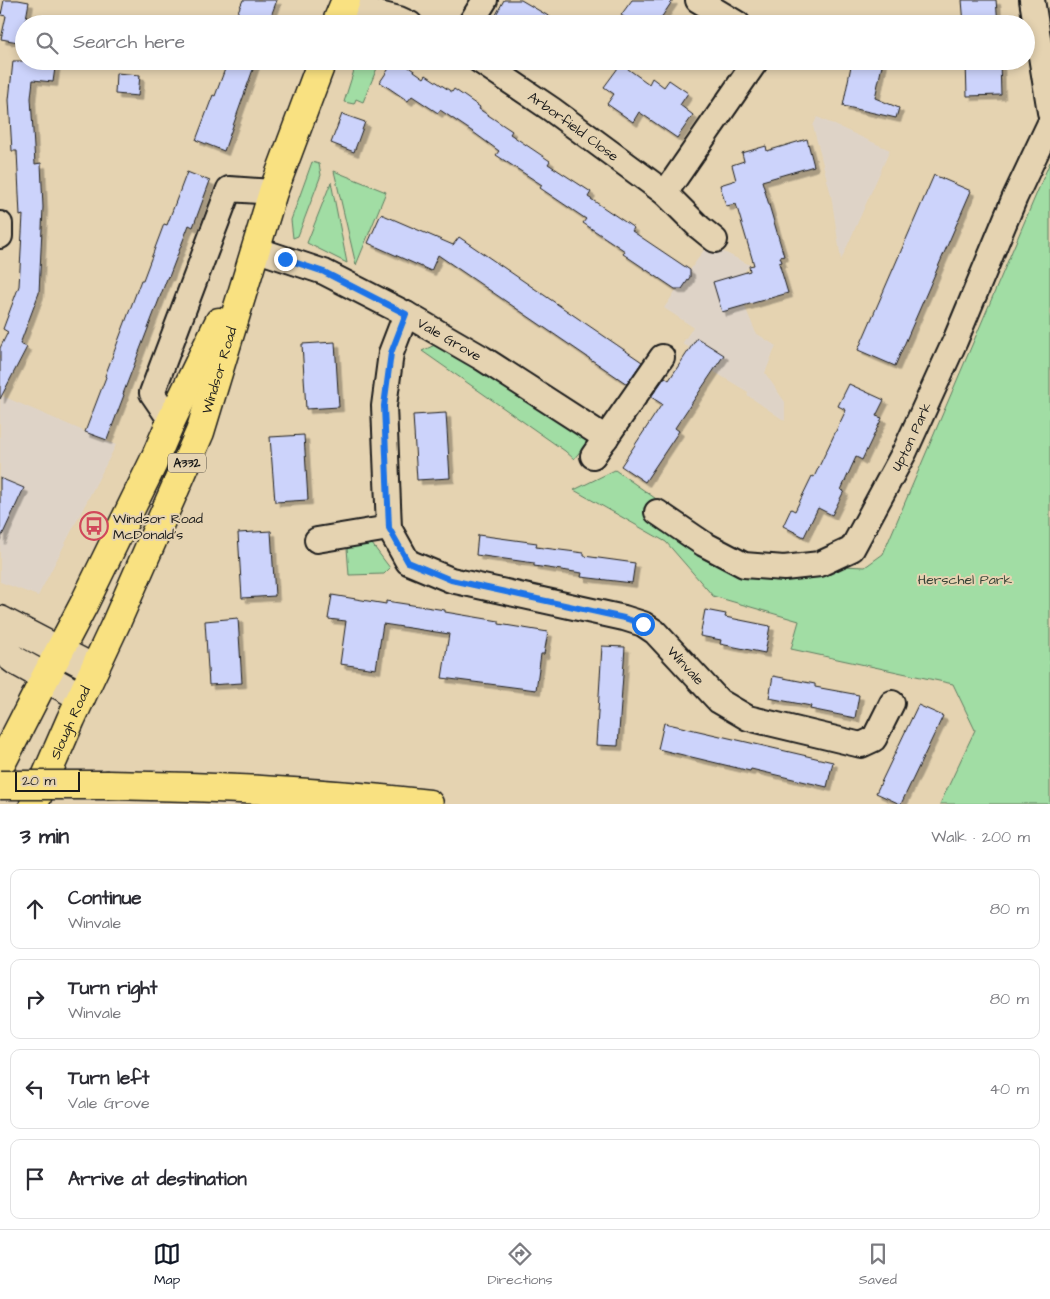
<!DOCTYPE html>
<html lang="en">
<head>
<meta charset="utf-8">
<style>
	:root { --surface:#fff; --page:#f7f7f7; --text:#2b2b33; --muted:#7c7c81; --line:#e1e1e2; --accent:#111827 }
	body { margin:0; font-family:"Architects Daughter",sans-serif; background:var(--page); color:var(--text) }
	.scale { position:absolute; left:15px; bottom:12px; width:65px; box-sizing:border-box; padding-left:5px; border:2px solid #1c1c1c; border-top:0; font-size:14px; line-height:18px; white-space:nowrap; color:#1c1c1c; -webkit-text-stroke:4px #e5d3b1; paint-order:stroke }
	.stop { position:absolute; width:15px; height:15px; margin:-11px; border:4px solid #1a73e8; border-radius:50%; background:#fff }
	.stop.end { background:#1a73e8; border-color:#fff; box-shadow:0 1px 5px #0008 }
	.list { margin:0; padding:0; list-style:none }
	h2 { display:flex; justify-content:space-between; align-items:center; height:65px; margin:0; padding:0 20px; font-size:21px }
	h2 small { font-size:16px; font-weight:400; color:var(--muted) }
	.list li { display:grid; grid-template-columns:32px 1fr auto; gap:15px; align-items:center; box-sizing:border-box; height:80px; margin:0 10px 10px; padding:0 10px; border:1px solid var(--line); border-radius:10px }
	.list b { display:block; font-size:19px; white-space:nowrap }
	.list p { margin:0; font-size:16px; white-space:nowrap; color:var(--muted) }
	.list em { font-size:16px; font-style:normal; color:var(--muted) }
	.icon { flex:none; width:28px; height:28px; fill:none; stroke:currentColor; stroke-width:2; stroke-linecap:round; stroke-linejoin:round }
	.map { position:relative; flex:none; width:1050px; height:804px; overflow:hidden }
	.search { position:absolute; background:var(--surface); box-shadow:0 2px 8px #0003; left:15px; right:15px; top:15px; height:55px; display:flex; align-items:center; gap:12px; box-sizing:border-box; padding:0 18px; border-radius:28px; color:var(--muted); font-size:19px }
	.sheet { height:425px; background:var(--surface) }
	nav { display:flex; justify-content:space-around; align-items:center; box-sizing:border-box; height:70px; border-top:1px solid var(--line); background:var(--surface); font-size:14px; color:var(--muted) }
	nav a { display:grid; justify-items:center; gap:2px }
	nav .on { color:var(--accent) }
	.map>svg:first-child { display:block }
	.built { fill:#ded3c7 }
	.green { fill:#a1dda4; stroke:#5e7c60 }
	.building { fill:#ccd3fb; stroke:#1c1c1c; filter:url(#shadow) }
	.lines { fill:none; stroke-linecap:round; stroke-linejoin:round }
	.minor-casing { stroke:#1c1c1c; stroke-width:28 }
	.secondary-casing { stroke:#1c1c1c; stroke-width:31 }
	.primary-casing { stroke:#1c1c1c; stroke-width:31 }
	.motorway-casing { stroke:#1c1c1c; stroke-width:31 }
	.minor { stroke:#e5d3b1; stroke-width:24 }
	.secondary { stroke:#e5d3b1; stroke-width:28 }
	.primary { stroke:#f9e181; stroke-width:28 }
	.motorway { stroke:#f9e181; stroke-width:28 }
	.motorway-bridge-casing { stroke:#1c1c1c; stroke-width:31; stroke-linecap:butt }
	.motorway-bridge { stroke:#f9e181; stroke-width:28 }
	.route { stroke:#1a73e8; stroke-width:6 }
	.labels { text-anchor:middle; stroke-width:4; stroke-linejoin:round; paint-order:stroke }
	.shield { fill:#e5d3b1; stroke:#585349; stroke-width:1 }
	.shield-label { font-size:12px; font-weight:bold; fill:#1c1c1c }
	.street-label { font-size:14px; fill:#1c1c1c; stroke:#e5d3b1 }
	.poi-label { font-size:14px; fill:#1c1c1c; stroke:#e5d3b1; text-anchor:start }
	.park-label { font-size:14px; fill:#374337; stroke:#e5d3b1 }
</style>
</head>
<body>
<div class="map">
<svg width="1050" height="804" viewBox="0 0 1050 804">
	<defs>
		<filter id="shadow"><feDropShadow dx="4.5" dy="4.5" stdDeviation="0" flood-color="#0004"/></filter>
	</defs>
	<rect width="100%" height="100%" fill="#e5d3b1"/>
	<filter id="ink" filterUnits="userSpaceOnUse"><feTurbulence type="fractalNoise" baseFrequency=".02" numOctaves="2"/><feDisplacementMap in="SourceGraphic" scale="10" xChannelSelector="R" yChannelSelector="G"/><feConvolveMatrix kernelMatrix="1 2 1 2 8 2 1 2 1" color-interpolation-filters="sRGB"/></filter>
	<g filter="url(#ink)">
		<!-- built -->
		<path class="built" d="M817,117L890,150L841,260L831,195L813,126Z
			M708,244L750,265L735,283L756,333L776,346L765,373L785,402V421L747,395L748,392L686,355L689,347L682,344L693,327L664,308Z
			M0,395L116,445L38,596L0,582Z"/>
		<!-- green -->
		<path class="green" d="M357,61H380L363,102L356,99L354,104L344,102Z
			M312,162L319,164L321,175L298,236L293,238L291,220Z
			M1050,162V804H940L975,730L953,684L791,649L799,621L713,596L666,542L574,490L615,470L746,562L865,567L883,554Z
			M334,171L386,192L356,265Z
			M331,182L347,263L307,243Z
			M439,343L589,440L574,459L565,451L422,351Z
			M372,544L390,568L384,574L349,575L347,548Z"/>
		<!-- building -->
		<path class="building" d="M4,0H18L29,2L25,24H24V43L1,39L6,16L1,15Z
			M243,0H277L268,24H255L236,16Z
			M504,0H521L562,24H491Z
			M632,0H673L657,24H634L621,15Z
			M962,0H996L998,24H964Z
			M13,61H56L53,82L33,80L31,98L35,164L41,163L43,207L39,293L20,344L27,347L0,399V348L8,332L3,329L19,286L23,215L20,216L17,151H12L9,100Z
			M228,61H256L224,151L196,140L213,95L215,96Z
			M394,61H400L424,78L426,75L452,92L454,89L480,107L479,109L512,131L510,134L550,161L548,164L591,192L588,197L634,228L632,231L690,270V277L682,289H675L623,254L625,251L583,223L586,219L540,188L542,185L496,155L499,151L473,132L440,110L438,113L412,96L408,101L380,82Z
			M852,61H883L875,98L899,108L896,118L843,106Z
			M966,61H1000L1001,95L967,96Z
			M621,64L649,84L652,78L664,87L669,80L688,93L680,105L693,115L677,138L639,112L633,122L607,104L614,94L604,87Z
			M116,73L140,75L138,96L115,94Z
			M342,114L365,122L354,152L331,143Z
			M807,139L814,166L762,181L784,256L780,257L782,262L779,263L788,293L722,312L713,282L750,271L749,266L754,265L736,204L726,206L720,185L736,180L732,165L744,161L742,153L766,146L767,151Z
			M187,172L210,181L193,227L189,225L169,277L168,276L123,394L124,395L107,440L85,432L106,377L105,376L141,280H143L164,224L167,225Z
			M934,175L971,191L895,366L858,350Z
			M381,214L453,245L459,237L642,362L627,384L438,255L431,271L368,243Z
			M697,338L724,355L675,428L679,431L645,482L621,466L662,404L651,397L665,377L669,380Z
			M335,342L339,407L306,409L302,344Z
			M849,384L884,400L876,416L882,418L862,460L856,457L841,490L844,491L832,515L818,508L804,537L783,526L791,509L795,511L812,476L814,477L846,410L838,406Z
			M446,413L450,478L417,480L413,415Z
			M304,435L308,500L275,502L270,437Z
			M0,478L24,488L0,540Z
			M271,531L275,596L242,598L238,533Z
			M478,535L537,543L536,547L584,553V556L635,563L632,583L581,577L582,573L534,566V563L476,555Z
			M332,595L386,604V601L445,610V612L499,621V624L548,632L544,654H541L536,690L442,678L449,634L383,624L376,669L340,664L346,621L328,619Z
			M705,610L726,614L725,617L770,626L765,653L720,644L721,640L700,636Z
			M238,618L242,683L209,685L205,621Z
			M602,646L625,647L618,746L596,745Z
			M773,676L815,684V687L859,695L855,718L810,709L811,706L769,698Z
			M918,705L943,716L901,804H900L876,793Z
			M664,723L833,762L827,787L751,769L750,771L658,749Z"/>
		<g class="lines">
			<defs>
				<g id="minor">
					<path d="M698,0L738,24"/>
					<path d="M1032,0L1050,112"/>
					<path d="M343,5L399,19L410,24"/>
					<path d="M470,24L485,0"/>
					<path id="s1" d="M480,61L551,109L665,193L699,227L715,240"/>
					<path d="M665,193L756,61"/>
					<path d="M0,224V236"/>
					<path id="s2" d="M255,249L324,272L406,314L482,358L606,438"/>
					<path id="s3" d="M406,314L391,353L384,406L389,528L408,562L451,580L624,618L643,624L655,632L719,701L748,718L861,745L874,739L892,703"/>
					<path d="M171,421L152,393L229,189L273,192"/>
					<path d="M593,456L662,357"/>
					<path id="s4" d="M657,512L704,544L744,565L784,568L820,564L852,549L905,451L955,341L1015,197L1050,123"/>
					<path d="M317,540L389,528"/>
				</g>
				<path id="secondary" d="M0,620L94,669
					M0,649L16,661L81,697"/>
				<g id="primary">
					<path d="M336,24L346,0"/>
					<path d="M0,766L45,678L84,604L153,463L171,421L219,322"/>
					<path id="s5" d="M34,804L71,719L116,623L200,432L273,192L322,61"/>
				</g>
				<path id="motorway" d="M108,785C215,787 322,791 429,804"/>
			</defs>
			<!-- minor casing -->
			<use href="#minor" class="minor-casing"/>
			<!-- secondary casing -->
			<use href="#secondary" class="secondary-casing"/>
			<!-- primary casing -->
			<use href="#primary" class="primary-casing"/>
			<!-- motorway casing -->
			<use href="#motorway" class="motorway-casing"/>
			<!-- minor -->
			<use href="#minor" class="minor"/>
			<!-- secondary -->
			<use href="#secondary" class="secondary"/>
			<!-- primary -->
			<use href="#primary" class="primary"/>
			<!-- motorway -->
			<use href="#motorway" class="motorway"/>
			<defs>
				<path id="motorway-bridge" d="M0,785H108"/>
			</defs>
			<!-- motorway-bridge casing -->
			<use href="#motorway-bridge" class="motorway-bridge-casing"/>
			<!-- motorway-bridge -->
			<use href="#motorway-bridge" class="motorway-bridge"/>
		</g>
	</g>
	<g class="lines" filter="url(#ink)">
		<!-- route -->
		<path class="route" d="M285,259L324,272L406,314L391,353L384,406L389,528L408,562L451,580L624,618L643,624"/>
	</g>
	<!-- icons -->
	<defs>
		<symbol id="bus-ring" viewBox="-11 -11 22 22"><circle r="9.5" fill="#e5d3b1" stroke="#d1495b" stroke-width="1.5"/><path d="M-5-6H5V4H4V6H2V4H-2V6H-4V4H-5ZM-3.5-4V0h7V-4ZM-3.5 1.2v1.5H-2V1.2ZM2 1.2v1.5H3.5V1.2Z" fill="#d1495b"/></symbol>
	</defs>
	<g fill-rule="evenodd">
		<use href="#bus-ring" x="78" y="510" width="32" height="32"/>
	</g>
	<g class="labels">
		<!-- shield labels -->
		<rect class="shield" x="168" y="453.5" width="38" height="19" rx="4"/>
		<g class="shield-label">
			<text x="187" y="467">A332</text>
		</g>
		<!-- street labels -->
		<g class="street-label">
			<text dy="5" stroke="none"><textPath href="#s1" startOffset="114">Arborfield Close</textPath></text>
			<text dy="5" stroke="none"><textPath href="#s2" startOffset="215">Vale Grove</textPath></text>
			<text dy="5" stroke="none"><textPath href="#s5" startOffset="472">Windsor Road</textPath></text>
			<text dy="5" stroke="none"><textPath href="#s4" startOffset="341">Upton Park</textPath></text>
			<text dy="5" stroke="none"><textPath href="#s3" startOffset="560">Winvale</textPath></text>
			<text dy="5" stroke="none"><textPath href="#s5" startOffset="89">Slough Road</textPath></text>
		</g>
		<!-- poi labels -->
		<g class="poi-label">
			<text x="113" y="523">Windsor Road<tspan x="113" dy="16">McDonald's</tspan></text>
		</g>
		<!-- park labels -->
		<g class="park-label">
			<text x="965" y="584">Herschel Park</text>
		</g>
	</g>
</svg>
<div class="scale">20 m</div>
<div class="stop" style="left:643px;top:624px"></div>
<div class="stop end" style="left:285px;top:259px"></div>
<div class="search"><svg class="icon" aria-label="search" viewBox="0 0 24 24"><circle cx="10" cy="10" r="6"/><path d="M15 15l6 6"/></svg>Search here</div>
</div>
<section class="sheet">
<h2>3 min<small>Walk · 200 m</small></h2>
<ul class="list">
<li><svg class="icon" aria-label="ahead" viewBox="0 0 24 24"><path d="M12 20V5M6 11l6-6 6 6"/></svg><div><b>Continue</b><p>Winvale</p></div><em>80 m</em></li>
<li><svg class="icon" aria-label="right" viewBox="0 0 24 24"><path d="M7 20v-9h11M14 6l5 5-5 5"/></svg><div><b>Turn right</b><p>Winvale</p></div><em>80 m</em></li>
<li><svg class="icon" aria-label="left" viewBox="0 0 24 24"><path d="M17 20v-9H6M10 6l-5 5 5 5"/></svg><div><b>Turn left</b><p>Vale Grove</p></div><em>40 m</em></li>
<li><svg class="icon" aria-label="arrive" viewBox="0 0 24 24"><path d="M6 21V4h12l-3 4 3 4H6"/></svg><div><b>Arrive at destination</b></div></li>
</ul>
</section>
<nav>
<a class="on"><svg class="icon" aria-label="map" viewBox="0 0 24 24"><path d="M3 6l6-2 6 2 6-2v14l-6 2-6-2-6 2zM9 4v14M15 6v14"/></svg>Map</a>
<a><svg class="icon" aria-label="directions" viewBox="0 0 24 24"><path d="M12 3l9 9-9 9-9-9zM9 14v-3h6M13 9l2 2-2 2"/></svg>Directions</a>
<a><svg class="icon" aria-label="saved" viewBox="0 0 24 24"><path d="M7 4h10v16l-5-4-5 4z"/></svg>Saved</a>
</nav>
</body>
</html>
